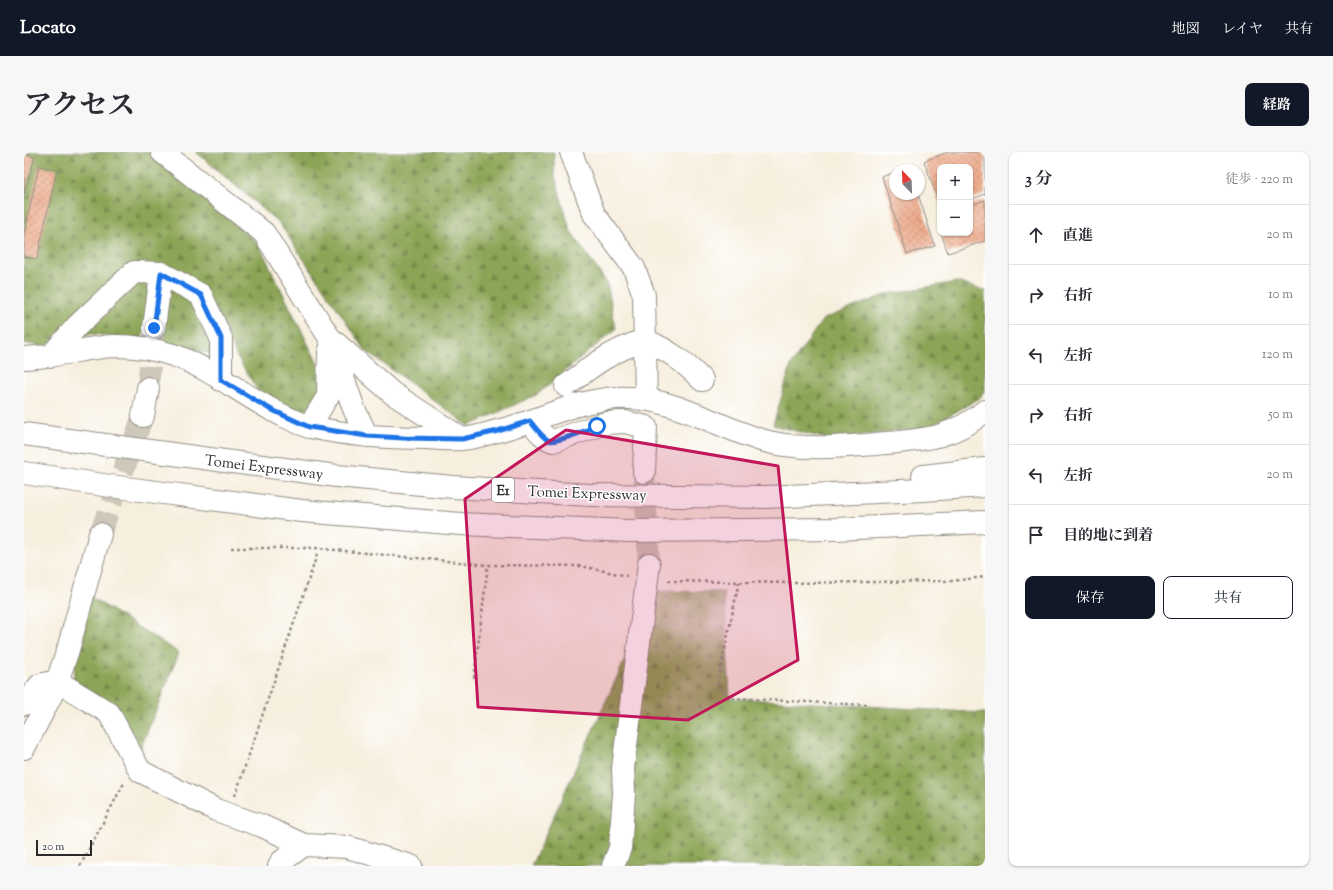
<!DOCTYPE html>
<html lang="ja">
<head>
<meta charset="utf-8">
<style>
	:root { --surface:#fff; --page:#f7f7f7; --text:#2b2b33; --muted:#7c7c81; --line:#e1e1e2; --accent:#111827 }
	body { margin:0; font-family:"Sorts Mill Goudy","Noto Serif JP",serif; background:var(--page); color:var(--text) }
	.controls { position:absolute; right:12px; top:12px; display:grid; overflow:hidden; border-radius:8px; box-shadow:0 1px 3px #0004 }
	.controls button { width:36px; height:36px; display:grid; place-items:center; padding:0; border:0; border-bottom:1px solid var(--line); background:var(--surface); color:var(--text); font:20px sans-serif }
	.compass { position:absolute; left:865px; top:12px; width:36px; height:36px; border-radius:50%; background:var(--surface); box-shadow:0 1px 3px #0004; rotate:337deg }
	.scale { position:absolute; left:12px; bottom:10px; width:56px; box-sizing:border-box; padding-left:4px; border:2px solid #2b2b2b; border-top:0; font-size:11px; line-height:14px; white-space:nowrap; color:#2b2b2b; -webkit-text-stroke:3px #fff; paint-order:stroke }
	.stop { position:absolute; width:12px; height:12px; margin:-9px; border:3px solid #1a73e8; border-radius:50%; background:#fff }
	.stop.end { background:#1a73e8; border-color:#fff; box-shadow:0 1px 4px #0008 }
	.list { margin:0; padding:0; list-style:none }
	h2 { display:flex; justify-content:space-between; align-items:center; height:52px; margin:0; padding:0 16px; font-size:17px }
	h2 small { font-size:13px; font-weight:400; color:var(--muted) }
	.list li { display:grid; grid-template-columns:26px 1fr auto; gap:12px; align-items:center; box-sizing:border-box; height:60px; padding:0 16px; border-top:1px solid var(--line) }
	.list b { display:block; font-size:15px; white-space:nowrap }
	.list em { font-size:13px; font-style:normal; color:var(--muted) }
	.actions { display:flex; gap:8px; padding:12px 16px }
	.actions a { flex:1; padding:9px 0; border:1px solid var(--accent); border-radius:8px; text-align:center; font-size:14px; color:var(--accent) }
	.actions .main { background:var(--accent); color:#fff }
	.icon { flex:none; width:22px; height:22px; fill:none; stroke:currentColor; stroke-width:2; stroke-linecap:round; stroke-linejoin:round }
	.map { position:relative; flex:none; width:961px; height:714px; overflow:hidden; border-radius:8px }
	header { display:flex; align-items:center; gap:24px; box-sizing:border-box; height:56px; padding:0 20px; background:var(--accent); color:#fff }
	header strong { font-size:19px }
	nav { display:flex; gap:22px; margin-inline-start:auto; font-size:14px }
	.intro { display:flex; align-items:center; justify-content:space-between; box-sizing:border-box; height:96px; padding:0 24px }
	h1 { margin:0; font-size:28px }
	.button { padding:10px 18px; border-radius:8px; background:var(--accent); color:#fff; font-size:14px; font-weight:700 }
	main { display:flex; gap:24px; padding:0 24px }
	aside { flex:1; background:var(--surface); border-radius:8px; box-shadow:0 1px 3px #0004 }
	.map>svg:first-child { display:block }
	.forest { fill:url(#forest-firs); stroke:#5b6840 }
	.building { fill:url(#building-cross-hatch) }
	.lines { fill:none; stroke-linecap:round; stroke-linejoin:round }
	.minor-tunnel { stroke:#cec8ba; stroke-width:22; stroke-dasharray:22 11; stroke-linecap:butt }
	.minor-casing { stroke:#918d84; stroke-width:24 }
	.highway-casing { stroke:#918d84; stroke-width:24 }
	.path { stroke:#918d84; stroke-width:2.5; stroke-dasharray:3 3; stroke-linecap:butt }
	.minor { stroke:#fff; stroke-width:22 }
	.highway { stroke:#fff; stroke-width:22 }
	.route { stroke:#1a73e8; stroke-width:5 }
	.marked { fill:#c2185b; fill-opacity:0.2; stroke:#c2185b; stroke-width:3; stroke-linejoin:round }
	.labels { text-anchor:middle; stroke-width:3; stroke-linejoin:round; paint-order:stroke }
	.shield { fill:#fff; stroke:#6b6b6b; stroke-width:1 }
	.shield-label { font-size:14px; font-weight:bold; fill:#2b2b2b }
	.street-label { font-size:15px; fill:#2b2b2b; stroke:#fff }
</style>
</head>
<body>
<header>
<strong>Locato</strong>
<nav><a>地図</a><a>レイヤ</a><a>共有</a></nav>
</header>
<div class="intro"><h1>アクセス</h1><a class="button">経路</a></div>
<main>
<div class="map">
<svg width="961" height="714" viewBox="0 0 961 714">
	<defs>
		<pattern id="forest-firs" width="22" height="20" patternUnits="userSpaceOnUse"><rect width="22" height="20" fill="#8ba455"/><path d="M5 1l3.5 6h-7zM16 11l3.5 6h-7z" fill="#728647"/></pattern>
		<pattern id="building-cross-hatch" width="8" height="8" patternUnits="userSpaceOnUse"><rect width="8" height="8" fill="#efa987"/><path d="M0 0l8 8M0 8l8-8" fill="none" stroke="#c28a6f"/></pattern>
	</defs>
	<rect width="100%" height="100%" fill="#fff"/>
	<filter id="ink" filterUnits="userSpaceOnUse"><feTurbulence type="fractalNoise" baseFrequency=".025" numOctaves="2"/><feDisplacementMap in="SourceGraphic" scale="8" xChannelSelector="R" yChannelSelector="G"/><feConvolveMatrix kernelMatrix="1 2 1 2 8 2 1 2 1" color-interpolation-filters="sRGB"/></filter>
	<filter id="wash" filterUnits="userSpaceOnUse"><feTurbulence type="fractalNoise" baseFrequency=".012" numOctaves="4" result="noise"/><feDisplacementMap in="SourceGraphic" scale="16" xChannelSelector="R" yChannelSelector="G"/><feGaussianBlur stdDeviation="0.9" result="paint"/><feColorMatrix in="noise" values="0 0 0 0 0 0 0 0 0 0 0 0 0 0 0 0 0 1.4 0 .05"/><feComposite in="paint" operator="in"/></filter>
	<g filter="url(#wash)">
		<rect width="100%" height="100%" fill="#f7efde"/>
		<!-- forest -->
		<path class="forest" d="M0,0H124L234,91L294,212L297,242L280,263L234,239L213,205L193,159L110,120L21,195L0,191Z
			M172,0H530V20L546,78L583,131L592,177L514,242L445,274L342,199L255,71Z
			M111,123L131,129L124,191L71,182L53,183Z
			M137,130L158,137L193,180L192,203L154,194L134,193Z
			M933,130L961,139V238L956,246L905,275L807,288L749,273L767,213L799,167L863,142Z
			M632,439L700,440L706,546L961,561V714H507Z
			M62,442L155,501L116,598L49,528Z"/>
		<g id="blocks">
			<!-- building -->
			<path class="building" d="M924,0H961V42L946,48V15H916V53L900,9Z
				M0,2L11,5L0,42Z
				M15,14L33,18L13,107L0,105V82Z
				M871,20V42H894L911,94L883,102L858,25Z
				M961,48V89L924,101L917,81H946V53Z"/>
		</g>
	</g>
	<g filter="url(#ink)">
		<use href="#blocks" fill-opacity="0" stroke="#918d84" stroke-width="1"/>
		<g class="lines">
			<!-- minor-tunnel -->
			<path class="minor-tunnel" d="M124,236L129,180
				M620,320L625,412
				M76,382L119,264"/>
			<defs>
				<path id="minor" d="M138,0L240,81L305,185L330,257L343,284
					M547,0L570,62L610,116L620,143L622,247
					M130,176L137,121
					M306,186L368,241L438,287
					M27,204L53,174L110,120L137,121L177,143L197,186V228
					M0,206C10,205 20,205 30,203C50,200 70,195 90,194C109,194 131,197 149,203C189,217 222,246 260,264C268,268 278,273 287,275C325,284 364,286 403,286C414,287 426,288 438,287C451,286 465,281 477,278C517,268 552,248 593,246C645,243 689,273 737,288C774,299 815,295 852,292C874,290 896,289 917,283C933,278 948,270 961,259
					M542,234C569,213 587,199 621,188C646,199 659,209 678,228
					M119,264L124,236
					M506,269C513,277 519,286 529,289L582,271L601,270L622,275L620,320
					M285,275L304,244L305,200
					M0,552L16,533L33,529L85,561L116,619L192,658L238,674L280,693
					M0,596L29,540L43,501L76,382
					M255,714L257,710L280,693L323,695L387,714
					M589,714L596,696L600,642L599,616L625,412"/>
				<path id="highway" d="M0,282L313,324L429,335L567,343L741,345L899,338L961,334
					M0,321L86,334L278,359L437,372L606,379L812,377L961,370
					M899,324L961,317"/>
			</defs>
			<!-- minor casing -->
			<use href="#minor" class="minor-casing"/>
			<!-- highway casing -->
			<use href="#highway" class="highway-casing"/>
			<!-- path -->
			<path class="path" d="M207,396H291L464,413L557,414L603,424
				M644,429L768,431L927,429L961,425
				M715,430L693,534L706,546L843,553
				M450,526L464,413
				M211,644L294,400
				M56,714L100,631"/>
			<!-- minor -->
			<use href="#minor" class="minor"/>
			<!-- highway -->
			<use href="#highway" class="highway"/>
		</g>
	</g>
	<g class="lines" filter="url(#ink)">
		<!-- route -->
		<path class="route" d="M130,176L137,121L177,143L197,186V228L246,257L285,275L343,284L380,286L438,287L474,279L506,269C511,275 517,284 524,288C533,292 564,277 573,274"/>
	</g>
	<!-- marked area -->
	<path class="marked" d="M542,278L754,314L774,508L664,568L454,555L441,347Z"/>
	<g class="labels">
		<!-- shield labels -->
		<rect class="shield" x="468" y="326" width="22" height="24" rx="3"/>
		<g class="shield-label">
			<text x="479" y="343">E1</text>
		</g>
		<!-- street labels -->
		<g class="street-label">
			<text transform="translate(240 315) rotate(7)" y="5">Tomei Expressway</text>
			<text transform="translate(563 341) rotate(2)" y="5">Tomei Expressway</text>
		</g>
	</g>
</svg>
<div class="controls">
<button>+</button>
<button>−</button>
</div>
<svg class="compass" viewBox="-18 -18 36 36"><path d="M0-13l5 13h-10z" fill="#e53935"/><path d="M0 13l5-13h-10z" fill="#7c7c81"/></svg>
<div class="scale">20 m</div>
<div class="stop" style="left:573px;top:274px"></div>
<div class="stop end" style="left:130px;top:176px"></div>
</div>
<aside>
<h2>3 分<small>徒歩 · 220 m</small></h2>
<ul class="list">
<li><svg class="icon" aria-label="ahead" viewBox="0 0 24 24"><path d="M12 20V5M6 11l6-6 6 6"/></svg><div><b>直進</b></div><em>20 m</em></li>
<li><svg class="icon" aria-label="right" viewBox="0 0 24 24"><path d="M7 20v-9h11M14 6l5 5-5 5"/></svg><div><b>右折</b></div><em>10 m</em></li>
<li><svg class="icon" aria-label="left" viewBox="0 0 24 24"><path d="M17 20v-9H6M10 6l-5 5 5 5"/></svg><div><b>左折</b></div><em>120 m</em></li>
<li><svg class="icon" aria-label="right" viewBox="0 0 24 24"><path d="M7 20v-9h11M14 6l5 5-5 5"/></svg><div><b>右折</b></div><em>50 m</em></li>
<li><svg class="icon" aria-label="left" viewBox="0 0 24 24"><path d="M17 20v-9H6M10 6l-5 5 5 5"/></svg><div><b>左折</b></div><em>20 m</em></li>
<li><svg class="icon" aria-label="arrive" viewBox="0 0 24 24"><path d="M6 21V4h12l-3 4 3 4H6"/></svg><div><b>目的地に到着</b></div></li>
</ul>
<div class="actions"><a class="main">保存</a><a>共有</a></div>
</aside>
</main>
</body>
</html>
